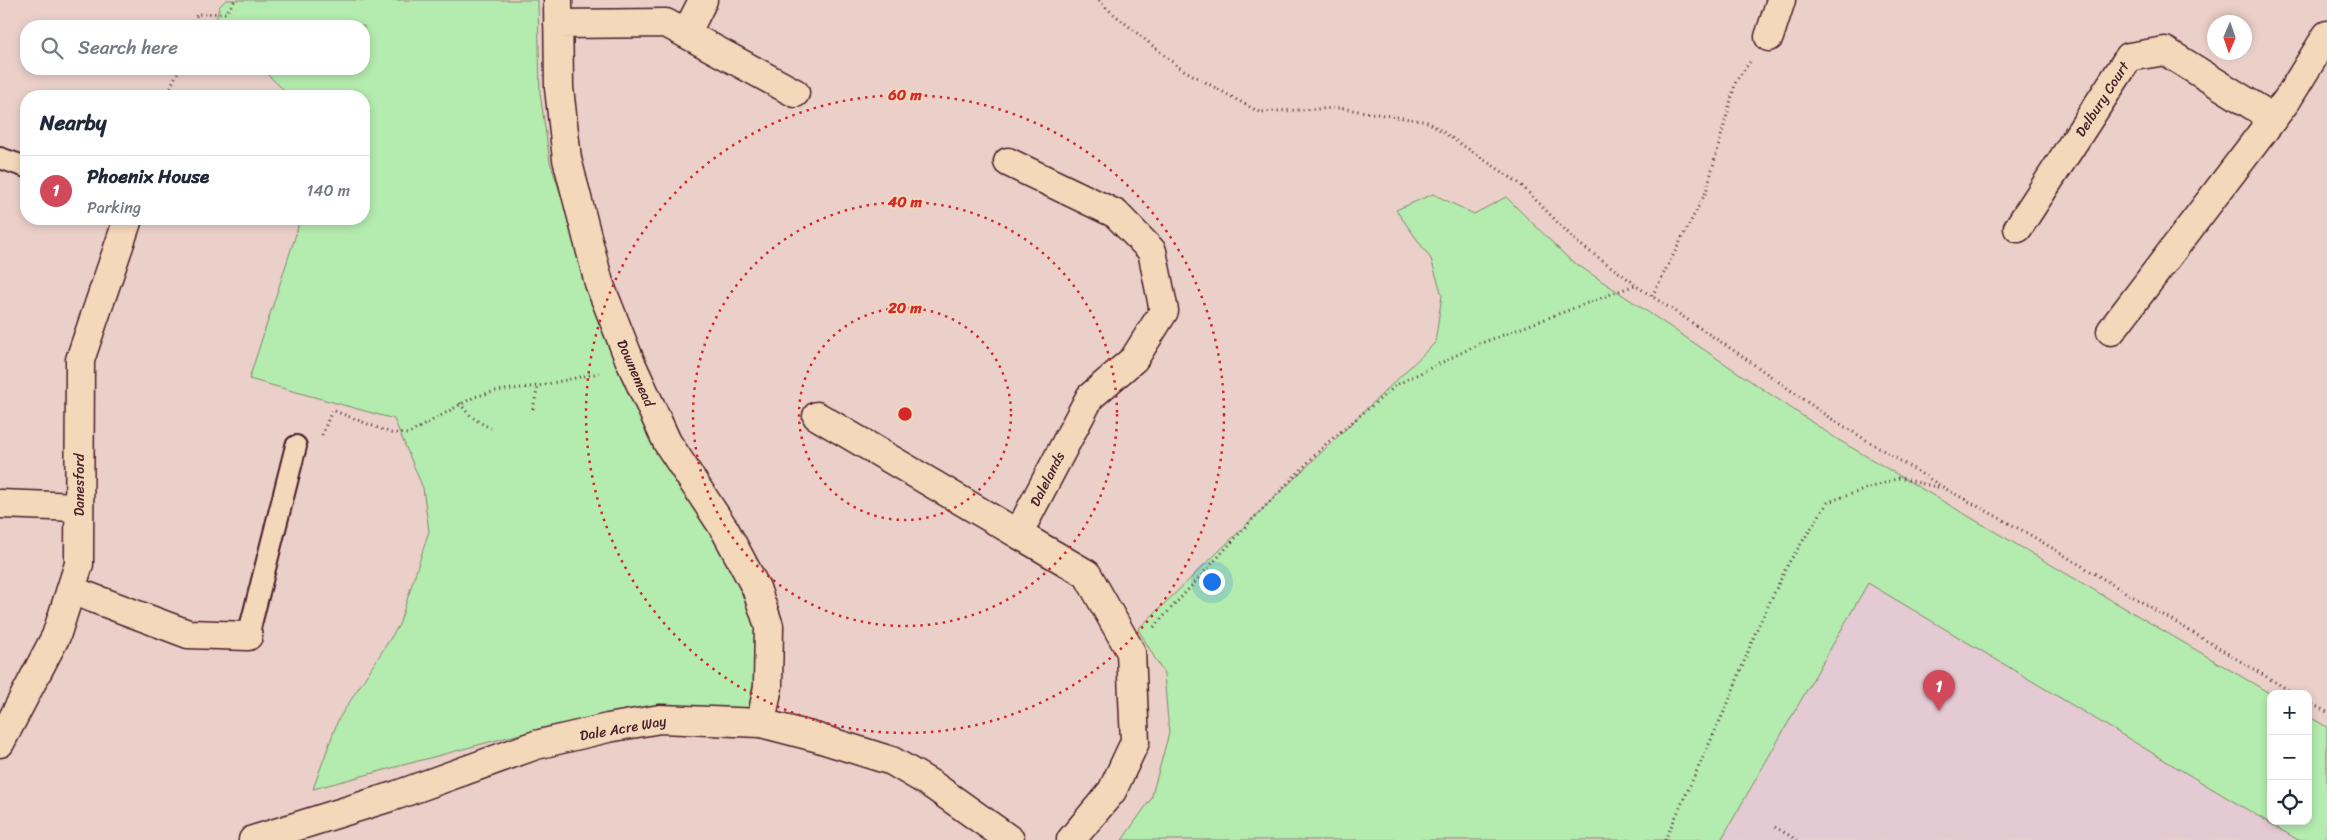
<!DOCTYPE html>
<html lang="en">
<head>
<meta charset="utf-8">
<style>
	:root { --surface:#fff; --page:#f6f6f7; --text:#1f2937; --muted:#747a83; --line:#e0e1e3; --accent:#d1495b }
	body { margin:0; font-family:Sriracha,sans-serif; background:var(--page); color:var(--text) }
	.controls { position:absolute; right:15px; bottom:15px; display:grid; overflow:hidden; border-radius:10px; box-shadow:0 2px 8px #0003 }
	.controls button { width:45px; height:45px; display:grid; place-items:center; padding:0; border:0; border-bottom:1px solid var(--line); background:var(--surface); color:var(--text); font:25px sans-serif }
	.compass { position:absolute; left:2207px; top:15px; width:45px; height:45px; border-radius:50%; background:var(--surface); box-shadow:0 2px 8px #0003; rotate:182deg }
	.you { position:absolute; left:1211px; top:581px; width:18px; height:18px; margin:-12px; border:4px solid #fff; border-radius:50%; background:#1a73e8; box-shadow:0 0 0 8px #1a73e833 }
	.badge { display:grid; place-items:center; width:32px; height:32px; border-radius:50%; background:var(--accent); color:#fff; font-size:16px; font-weight:700 }
	.pin { position:absolute; translate:-50% -41px; filter:drop-shadow(0 1px 2px #0008) }
	.pin::after { content:''; position:absolute; top:26px; width:18px; height:15px; background:inherit; clip-path:polygon(0 0,100% 0,50% 100%) }
	.list { margin:0; padding:0; list-style:none }
	h2 { display:flex; justify-content:space-between; align-items:center; height:65px; margin:0; padding:0 20px; font-size:21px }
	h2 small { font-size:16px; font-weight:400; color:var(--muted) }
	.list li { display:grid; grid-template-columns:32px 1fr auto; gap:15px; align-items:center; box-sizing:border-box; height:70px; padding:0 20px; border-top:1px solid var(--line) }
	.list b { display:block; font-size:19px; white-space:nowrap }
	.list p { margin:0; font-size:16px; white-space:nowrap; color:var(--muted) }
	.list em { font-size:16px; font-style:normal; color:var(--muted) }
	.icon { flex:none; width:28px; height:28px; fill:none; stroke:currentColor; stroke-width:2; stroke-linecap:round; stroke-linejoin:round }
	.map { position:relative; flex:none; width:2327px; height:840px; overflow:hidden }
	.search { position:absolute; background:var(--surface); box-shadow:0 2px 8px #0003; left:20px; top:20px; width:350px; height:55px; display:flex; align-items:center; gap:12px; box-sizing:border-box; padding:0 18px; border-radius:20px; color:var(--muted); font-size:19px }
	.panel { position:absolute; background:var(--surface); box-shadow:0 2px 8px #0003; left:20px; top:90px; width:350px; height:135px; border-radius:20px }
	.map>svg:first-child { display:block }
	.built { fill:#e4cad3 }
	.green { fill:#b4ebae; stroke:#7f856c }
	.lines { fill:none; stroke-linecap:round; stroke-linejoin:round }
	.service-casing { stroke:#4a1f2b; stroke-width:24 }
	.minor-casing { stroke:#4a1f2b; stroke-width:31 }
	.tertiary-casing { stroke:#4a1f2b; stroke-width:31 }
	.path { stroke:#4a1f2b; stroke-width:3; stroke-dasharray:1 4; stroke-linecap:butt }
	.service { stroke:#f3d8ba; stroke-width:20 }
	.minor { stroke:#f3d8ba; stroke-width:28 }
	.tertiary { stroke:#f3d8ba; stroke-width:28 }
	.ring { fill:none; stroke:#d62828; stroke-width:2.5; stroke-dasharray:2.5 5 }
	.labels { text-anchor:middle; stroke-width:4; stroke-linejoin:round; paint-order:stroke }
	.street-label { font-size:14px; fill:#4a1f2b; stroke:#f3d8ba }
	.centre { fill:#d62828; stroke:#f3d8ba; stroke-width:2.5 }
	.ring-label { font-size:15px; text-anchor:middle; font-weight:bold; fill:#d62828; stroke:#f3d8ba; stroke-width:4; stroke-linejoin:round; paint-order:stroke }
</style>
</head>
<body>
<div class="map">
<svg width="2327" height="840" viewBox="0 0 2327 840">
	<rect width="100%" height="100%" fill="#ead0c9"/>
	<filter id="ink" filterUnits="userSpaceOnUse"><feTurbulence type="fractalNoise" baseFrequency=".02" numOctaves="2"/><feDisplacementMap in="SourceGraphic" scale="10" xChannelSelector="R" yChannelSelector="G"/><feConvolveMatrix kernelMatrix="1 2 1 2 8 2 1 2 1" color-interpolation-filters="sRGB"/></filter>
	<g filter="url(#ink)">
		<!-- built -->
		<path class="built" d="M1868,583L2271,821H2308L2327,831V840H1721Z"/>
		<!-- green -->
		<path class="green" d="M226,0H538L540,93L550,162L590,282L721,544L761,632L756,685L751,714L607,717L546,727L313,789L338,720L399,625L429,531L423,488L394,419L249,379L297,231L299,219H364V96H290L264,71L258,69H364V26H215L219,7Z
			M1433,194L1474,214L1506,197L1569,259L1837,439L2271,694V821H2308V716L2327,727V840H2298L1868,583L1721,840H1122L1151,799L1169,733L1164,674L1138,629L1435,343L1442,295L1431,259L1396,210Z"/>
		<g class="lines">
			<defs>
				<path id="service" d="M0,158L26,167
					M248,636L296,446"/>
				<path id="minor" d="M558,0L559,88L567,159L599,283L630,361L667,442L725,530L756,588L769,626L768,686L761,723
					M558,24L666,23L795,93
					M686,34L703,0
					M1769,37L1781,0
					M1008,162L1116,214L1152,251L1164,311L1134,359L1090,397L1018,534L1087,574L1131,652L1135,742L1112,791L1071,840
					M2018,228L2129,57L2165,51L2273,118
					M2111,331L2287,100L2327,35
					M817,416L1018,534
					M0,504L79,507
					M71,590L188,634L248,636
					M0,743L56,636L79,564L80,360L128,219"/>
				<path id="tertiary" d="M253,840L397,795L536,745L608,728L660,719L761,723L815,737L892,761L931,784L1010,840"/>
			</defs>
			<!-- service casing -->
			<use href="#service" class="service-casing"/>
			<!-- minor casing -->
			<use href="#minor" class="minor-casing"/>
			<!-- tertiary casing -->
			<use href="#tertiary" class="tertiary-casing"/>
			<!-- path -->
			<path class="path" d="M1099,0L1105,7L1180,68L1259,112L1340,108L1428,122L1519,183L1578,243L1635,284
				M193,26L197,14L226,13L235,0
				M166,96L179,69
				M1652,296L1706,192L1736,81L1750,62
				M460,403C468,415 477,422 491,428
				M533,409L538,386
				M322,435L332,410L391,433L408,434L474,397L496,391L538,386L599,373
				M1154,627L1251,521L1327,443L1398,384L1479,344L1635,285L1742,356L1827,416L1946,489L2027,533L2295,694
				M2308,702L2327,712
				M1775,827L1797,840
				M1665,840L1728,703L1756,631L1788,564L1828,502L1899,478L1941,488"/>
			<!-- service -->
			<use href="#service" class="service"/>
			<!-- minor -->
			<use href="#minor" class="minor"/>
			<!-- tertiary -->
			<use href="#tertiary" class="tertiary"/>
		</g>
	</g>
	<!-- distance rings -->
	<g class="ring">
		<circle cx="905" cy="414" r="106"/>
		<circle cx="905" cy="414" r="212"/>
		<circle cx="905" cy="414" r="319"/>
	</g>
	<g class="labels">
		<!-- street labels -->
		<g class="street-label">
			<text transform="translate(2102 99) rotate(-57)" y="5">Delbury Court</text>
			<text transform="translate(636 373) rotate(66)" y="5">Downemead</text>
			<text transform="translate(1047 479) rotate(-63)" y="5">Dalelands</text>
			<text transform="translate(79 485) rotate(-90)" y="5">Danesford</text>
			<text transform="translate(623 728) rotate(-10)" y="5">Dale Acre Way</text>
		</g>
	</g>
	<circle cx="905" cy="414" r="8" class="centre"/>
	<g class="ring-label">
		<text x="905" y="100">60 m</text>
		<text x="905" y="207">40 m</text>
		<text x="905" y="313">20 m</text>
	</g>
</svg>
<div class="controls">
<button>+</button>
<button>−</button>
<button><svg class="icon" aria-label="locate" viewBox="0 0 24 24"><circle cx="12" cy="12" r="6"/><path d="M12 2v4M12 18v4M2 12h4M18 12h4"/></svg></button>
</div>
<svg class="compass" viewBox="-18 -18 36 36"><path d="M0-13l5 13h-10z" fill="#e53935"/><path d="M0 13l5-13h-10z" fill="#747a83"/></svg>
<div class="you"></div>
<div class="pin badge" style="left:1939px;top:711px">1</div>
<div class="search"><svg class="icon" aria-label="search" viewBox="0 0 24 24"><circle cx="10" cy="10" r="6"/><path d="M15 15l6 6"/></svg>Search here</div>
<section class="panel">
<h2>Nearby<small></small></h2>
<ul class="list">
<li><span class="badge">1</span><div><b>Phoenix House</b><p>Parking</p></div><em>140 m</em></li>
</ul>
</section>
</div>
</body>
</html>
